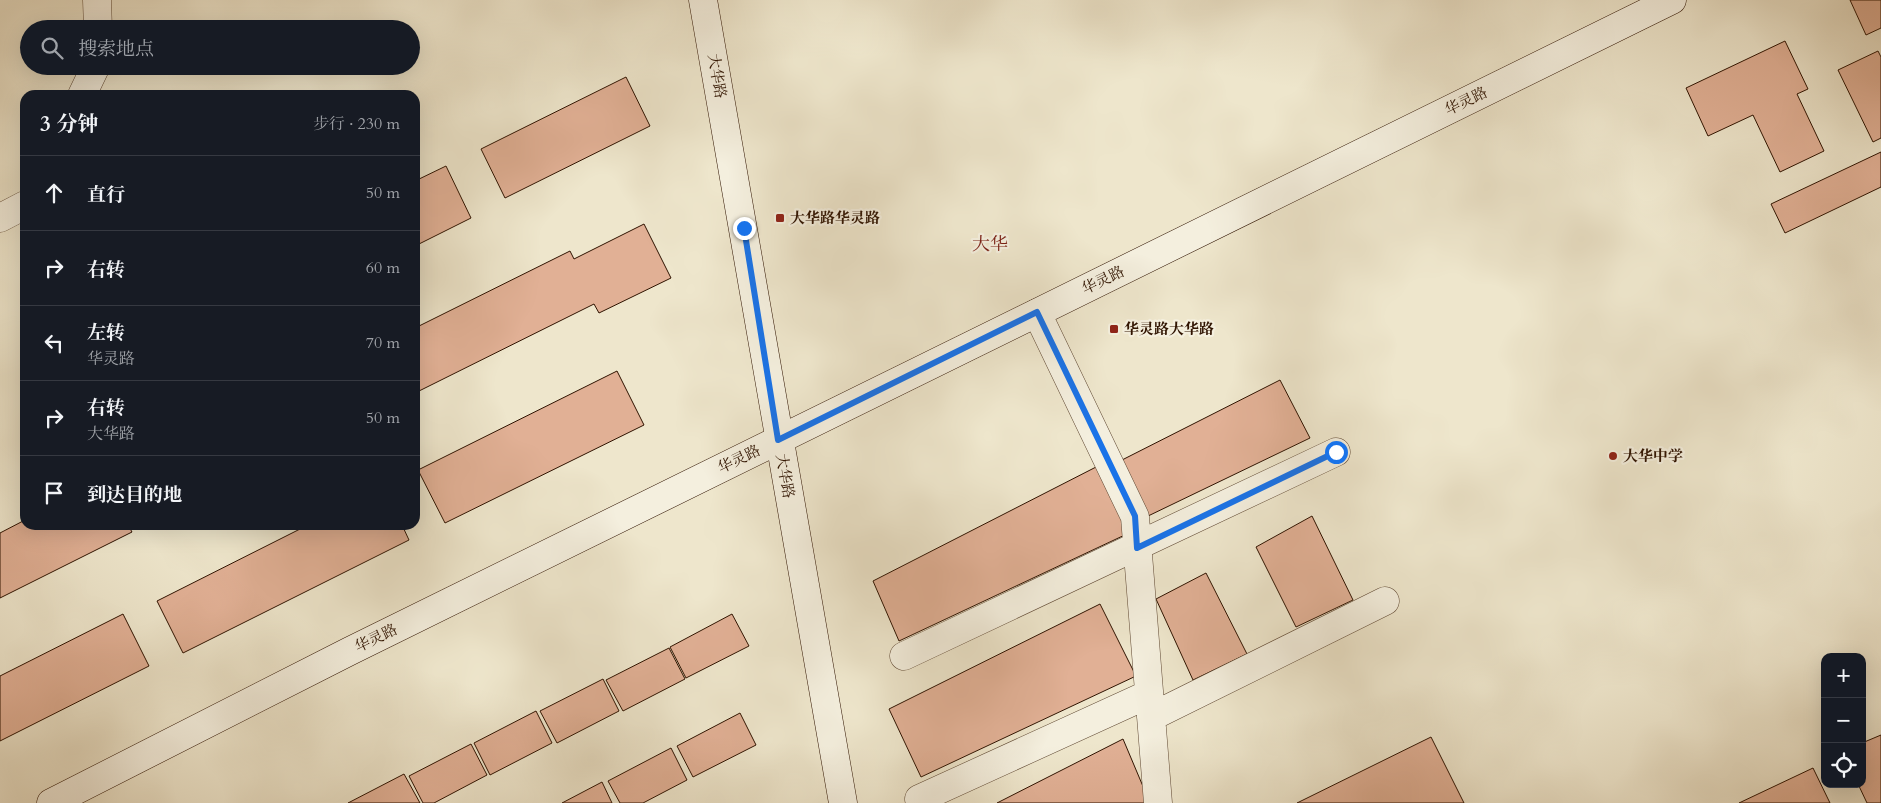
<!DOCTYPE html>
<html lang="zh">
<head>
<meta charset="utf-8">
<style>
	:root { --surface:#171b24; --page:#242831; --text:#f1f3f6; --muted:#9ea1a6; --line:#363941 }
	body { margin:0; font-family:Cardo,"Noto Serif SC",serif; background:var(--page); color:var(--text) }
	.controls { position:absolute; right:15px; bottom:15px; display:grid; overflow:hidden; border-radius:10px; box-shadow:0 5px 20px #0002 }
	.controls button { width:45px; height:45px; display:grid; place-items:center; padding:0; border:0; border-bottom:1px solid var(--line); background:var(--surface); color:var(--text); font:25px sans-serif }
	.stop { position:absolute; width:15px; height:15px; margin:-11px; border:4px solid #1a73e8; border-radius:50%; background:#fff }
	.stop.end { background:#1a73e8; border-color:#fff; box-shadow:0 1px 5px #0008 }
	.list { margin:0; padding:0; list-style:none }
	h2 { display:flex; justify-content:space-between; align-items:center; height:65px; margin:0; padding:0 20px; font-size:21px }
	h2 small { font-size:16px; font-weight:400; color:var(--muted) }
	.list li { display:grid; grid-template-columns:32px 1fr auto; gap:15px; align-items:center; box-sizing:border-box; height:75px; padding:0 20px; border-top:1px solid var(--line) }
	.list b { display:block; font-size:19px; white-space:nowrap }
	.list p { margin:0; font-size:16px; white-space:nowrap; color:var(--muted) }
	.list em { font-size:16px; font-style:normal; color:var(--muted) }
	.icon { flex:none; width:28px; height:28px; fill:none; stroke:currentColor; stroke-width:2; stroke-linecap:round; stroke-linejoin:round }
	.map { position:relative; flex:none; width:1881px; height:803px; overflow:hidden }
	.search { position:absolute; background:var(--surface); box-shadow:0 5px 20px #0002; left:20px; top:20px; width:400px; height:55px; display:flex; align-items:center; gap:12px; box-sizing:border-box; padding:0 18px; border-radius:28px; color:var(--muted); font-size:19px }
	.panel { position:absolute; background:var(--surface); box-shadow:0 5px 20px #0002; left:20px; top:90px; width:400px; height:440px; border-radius:15px }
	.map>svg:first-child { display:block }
	.building { fill:#e1b095; stroke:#2f1300 }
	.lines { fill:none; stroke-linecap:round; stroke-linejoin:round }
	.street-casing { stroke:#5f4833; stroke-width:29 }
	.secondary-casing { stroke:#2f1300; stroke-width:29 }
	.street { stroke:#f4efde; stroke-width:28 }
	.secondary { stroke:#f4efde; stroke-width:28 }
	.route { stroke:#1a73e8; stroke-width:6 }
	.poi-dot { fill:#8f2418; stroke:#f4efde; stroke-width:2 }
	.labels { text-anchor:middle; stroke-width:4.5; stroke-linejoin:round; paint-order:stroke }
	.street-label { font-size:15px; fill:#2f1300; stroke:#f4efde }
	.poi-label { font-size:15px; font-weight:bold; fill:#2f1300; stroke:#f4efde; text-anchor:start }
	.quarter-label { font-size:18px; fill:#7a1f14; stroke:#f4efde }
</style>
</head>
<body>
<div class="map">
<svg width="1881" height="803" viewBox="0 0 1881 803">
	<rect width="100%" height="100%" fill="#eee6cc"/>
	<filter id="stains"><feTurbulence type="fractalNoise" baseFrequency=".004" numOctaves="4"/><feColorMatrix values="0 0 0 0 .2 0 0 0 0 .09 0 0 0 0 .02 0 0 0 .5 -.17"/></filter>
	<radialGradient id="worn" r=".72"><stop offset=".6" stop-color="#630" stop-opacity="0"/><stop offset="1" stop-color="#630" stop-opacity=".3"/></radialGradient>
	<!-- building -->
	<path class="building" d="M1850,0H1881V28L1866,35Z
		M1785,41L1808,89L1797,94L1824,151L1780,172L1753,115L1708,136L1686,88Z
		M1878,51L1881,57V138L1873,142L1838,70Z
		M626,77L650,126L505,198L481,149Z
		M1881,152V187L1785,233L1771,204Z
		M446,166L471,218L415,246V181Z
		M644,224L671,278L599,313L594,304L415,393V328L570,251L574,259Z
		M617,371L644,425L445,523L418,470Z
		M1280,380L1310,438L1146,517L1120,461Z
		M1098,466L1129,533L899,641L873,581Z
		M1312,516L1353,600L1296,627L1256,547Z
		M25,520V525H128L132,532L0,598V533Z
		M308,525H402L409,540L183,653L157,601Z
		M1206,573L1247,654L1193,680L1156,599Z
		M1100,604L1136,676L921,777L889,709Z
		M123,614L149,666L0,741V676Z
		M732,614L749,646L686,678L670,647Z
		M669,648L685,679L623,711L606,680Z
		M603,679L619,711L557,743L540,711Z
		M536,711L552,743L490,775L474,743Z
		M740,713L756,745L693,777L677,746Z
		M1881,735V803H1867L1858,784H1862V743Z
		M1431,737L1464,803H1297Z
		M1123,739L1150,803H997Z
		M471,744L487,775L434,803H423L409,776Z
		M671,748L687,780L643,803H620L608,781Z
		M1813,768L1830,803H1739Z
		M404,774L420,803H348Z
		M602,782L612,803H562Z"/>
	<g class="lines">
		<defs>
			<path id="street" d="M97,0L98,29
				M82,95L96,66
				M0,218L25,205
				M1037,313L1135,517L1158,803
				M904,656L1336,452
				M1151,717L1385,601
				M919,799L1149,694"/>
			<path id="secondary" d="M703,0L843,803
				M51,803L350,651L1672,0"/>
		</defs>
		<!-- street casing -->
		<use href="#street" class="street-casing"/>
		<!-- secondary casing -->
		<use href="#secondary" class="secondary-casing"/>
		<!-- street -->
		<use href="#street" class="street"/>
		<!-- secondary -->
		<use href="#secondary" class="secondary"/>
	</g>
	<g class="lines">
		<!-- route -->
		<path class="route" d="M744,228L778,440L1037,312L1135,516L1137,548L1336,452"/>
	</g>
	<!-- markers -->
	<g class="poi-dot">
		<rect x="775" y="213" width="10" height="10" rx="2.5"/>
		<rect x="1109" y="324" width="10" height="10" rx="2.5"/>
		<circle cx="1613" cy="456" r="5"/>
	</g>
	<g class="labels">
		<!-- street labels -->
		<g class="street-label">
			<text transform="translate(717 76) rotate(80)" y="5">大华路</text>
			<text transform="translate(1466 101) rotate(-26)" y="5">华灵路</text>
			<text transform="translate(1103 280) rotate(-26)" y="5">华灵路</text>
			<text transform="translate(739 459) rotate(-26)" y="5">华灵路</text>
			<text transform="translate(785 476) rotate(80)" y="5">大华路</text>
			<text transform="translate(376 638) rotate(-26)" y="5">华灵路</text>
		</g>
		<!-- poi labels -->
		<g class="poi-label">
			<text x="790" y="223">大华路华灵路</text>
			<text x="1124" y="334">华灵路大华路</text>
			<text x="1623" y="461">大华中学</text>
		</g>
		<!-- quarter labels -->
		<g class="quarter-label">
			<text x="990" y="250">大华</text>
		</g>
	</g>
	<rect width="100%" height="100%" filter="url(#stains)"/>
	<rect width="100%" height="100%" fill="url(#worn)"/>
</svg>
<div class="controls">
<button>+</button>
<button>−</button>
<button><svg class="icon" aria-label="locate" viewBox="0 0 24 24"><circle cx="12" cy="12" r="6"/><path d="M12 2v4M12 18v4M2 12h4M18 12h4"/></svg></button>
</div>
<div class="stop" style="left:1336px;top:452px"></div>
<div class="stop end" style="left:744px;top:228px"></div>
<div class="search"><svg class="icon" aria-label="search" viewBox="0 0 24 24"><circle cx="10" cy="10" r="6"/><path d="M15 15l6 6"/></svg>搜索地点</div>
<section class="panel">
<h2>3 分钟<small>步行 · 230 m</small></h2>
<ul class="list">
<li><svg class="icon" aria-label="ahead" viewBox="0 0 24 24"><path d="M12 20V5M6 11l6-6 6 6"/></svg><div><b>直行</b></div><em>50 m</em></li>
<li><svg class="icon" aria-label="right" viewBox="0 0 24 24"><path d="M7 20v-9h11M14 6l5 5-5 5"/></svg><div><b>右转</b></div><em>60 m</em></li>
<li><svg class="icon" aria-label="left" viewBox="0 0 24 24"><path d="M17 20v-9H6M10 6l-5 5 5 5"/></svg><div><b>左转</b><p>华灵路</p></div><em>70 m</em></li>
<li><svg class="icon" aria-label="right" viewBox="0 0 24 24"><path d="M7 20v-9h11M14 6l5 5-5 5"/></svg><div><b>右转</b><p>大华路</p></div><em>50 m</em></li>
<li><svg class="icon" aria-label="arrive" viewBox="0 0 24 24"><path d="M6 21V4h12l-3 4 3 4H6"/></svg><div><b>到达目的地</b></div></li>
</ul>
</section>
</div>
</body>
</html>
